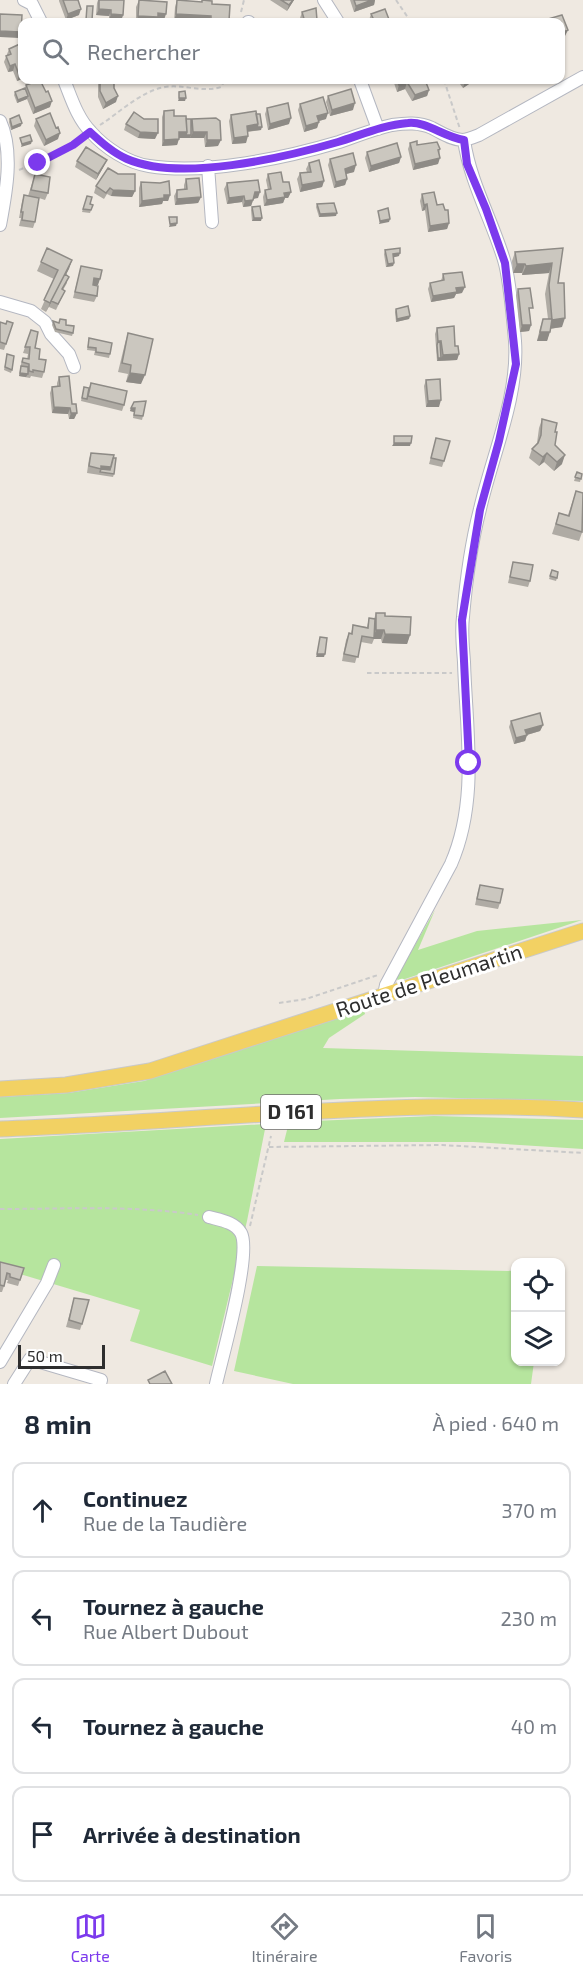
<!DOCTYPE html>
<html lang="fr">
<head>
<meta charset="utf-8">
<style>
	:root { --surface:#fff; --page:#f2f2f3; --text:#1f2937; --muted:#747a83; --line:#e0e1e3; --accent:#7c3aed }
	body { margin:0; font-family:"Exo 2",sans-serif; background:var(--page); color:var(--text) }
	.controls { position:absolute; right:18px; bottom:18px; display:grid; overflow:hidden; border-radius:12px; box-shadow:0 2px 4px #0004 }
	.controls button { width:54px; height:54px; display:grid; place-items:center; padding:0; border:0; border-bottom:2px solid var(--line); background:var(--surface); color:var(--text); font:30px sans-serif }
	.scale { position:absolute; left:18px; bottom:15px; width:87px; box-sizing:border-box; padding-left:6px; border:3px solid #2e2e2e; border-top:0; font-size:16px; line-height:21px; white-space:nowrap; color:#2e2e2e; -webkit-text-stroke:4px #fff; paint-order:stroke }
	.stop { position:absolute; width:18px; height:18px; margin:-14px; border:4px solid #7c3aed; border-radius:50%; background:#fff }
	.stop.end { background:#7c3aed; border-color:#fff; box-shadow:0 2px 6px #0008 }
	.list { margin:0; padding:0; list-style:none }
	h2 { display:flex; justify-content:space-between; align-items:center; height:78px; margin:0; padding:0 24px; font-size:26px }
	h2 small { font-size:20px; font-weight:400; color:var(--muted) }
	.list li { display:grid; grid-template-columns:39px 1fr auto; gap:18px; align-items:center; box-sizing:border-box; height:96px; margin:0 12px 12px; padding:0 12px; border:2px solid var(--line); border-radius:12px }
	.list b { display:block; font-size:22px; white-space:nowrap }
	.list p { margin:0; font-size:20px; white-space:nowrap; color:var(--muted) }
	.list em { font-size:20px; font-style:normal; color:var(--muted) }
	.icon { flex:none; width:33px; height:33px; fill:none; stroke:currentColor; stroke-width:2; stroke-linecap:round; stroke-linejoin:round }
	.map { position:relative; flex:none; width:583px; height:1384px; overflow:hidden }
	.search { position:absolute; background:var(--surface); box-shadow:0 2px 4px #0004; left:18px; right:18px; top:18px; height:66px; display:flex; align-items:center; gap:15px; box-sizing:border-box; padding:0 21px; border-radius:12px; color:var(--muted); font-size:22px }
	.sheet { height:510px; background:var(--surface) }
	nav { display:flex; justify-content:space-around; align-items:center; box-sizing:border-box; height:84px; border-top:2px solid var(--line); background:var(--surface); font-size:16px; color:var(--muted) }
	nav a { display:grid; justify-items:center; gap:3px }
	nav .on { color:var(--accent) }
	.map>svg:first-child { display:block }
	.green { fill:#b6e59e }
	.lines { fill:none; stroke-linecap:round; stroke-linejoin:round }
	.minor-casing { stroke:#b4b7c1; stroke-width:14 }
	.major-casing { stroke:#c9c9c9; stroke-width:17 }
	.path { stroke:#c9c9c9; stroke-width:2; stroke-dasharray:4.5 3; stroke-linecap:butt }
	.minor { stroke:#fff; stroke-width:12 }
	.major { stroke:#f2d163; stroke-width:15 }
	.wall { fill:#afaba4 }
	.shaded-wall { fill:#8e8b86 }
	.building { fill:#cbc7bf; stroke:#8e8b86; stroke-width:1.5 }
	.route { stroke:#7c3aed; stroke-width:8 }
	.labels { text-anchor:middle; stroke-width:6; stroke-linejoin:round; paint-order:stroke }
	.shield { fill:#fff; stroke:#6d6d6d; stroke-width:1.5 }
	.shield-label { font-size:20px; font-weight:bold; fill:#2e2e2e }
	.street-label { font-size:21px; fill:#2e2e2e; stroke:#fff }
</style>
</head>
<body>
<div class="map">
<svg width="583" height="1384" viewBox="0 0 583 1384">
	<rect width="100%" height="100%" fill="#efe9e1"/>
	<!-- green -->
	<path class="green" d="M435,910L418,950L477,931L582,920L399,981L396,978Z
		M364,1009L365,1014L329,1038L323,1048L583,1056V1101L415,1097L340,1099L0,1118V1097L68,1093L144,1081Z
		M434,1116L583,1120V1149L473,1142H284L289,1122Z
		M266,1124L247,1221L212,1366L130,1341L140,1310L0,1268V1139Z
		M257,1266L515,1271L516,1362H534L531,1384H293L234,1371Z"/>
	<g class="lines">
		<defs>
			<path id="minor" d="M24,0L32,4L41,22
				M324,0L338,22
				M248,22H249
				M64,80C71,97 77,118 91,132C105,148 128,163 149,166C206,175 285,158 339,142C357,136 374,129 392,125C406,123 419,122 432,128C442,133 450,139 462,140C467,140 474,137 479,135L583,77
				M360,80L378,129
				M0,121C14,152 6,193 0,225
				M208,166L212,222
				M0,302L31,311L45,322L51,334L69,354L74,367
				M384,995L386,985L451,864C479,800 466,730 464,662C463,647 461,632 463,617C466,581 471,544 480,509C492,456 519,396 515,341C513,319 510,280 504,260C492,220 470,182 464,140
				M209,1217C220,1220 235,1222 241,1233C252,1253 222,1357 216,1384
				M0,1362L47,1283L54,1265
				M14,1384L30,1359L101,1380L100,1384"/>
			<path id="major" d="M0,1089L66,1085L150,1071L583,931
				M0,1129C195,1122 388,1098 583,1110"/>
		</defs>
		<!-- minor casing -->
		<use href="#minor" class="minor-casing"/>
		<!-- major casing -->
		<use href="#major" class="major-casing"/>
		<!-- path -->
		<path class="path" d="M396,0L411,22
			M241,12L244,0
			M444,80L460,129
			M100,125C119,113 141,91 165,87C183,84 203,93 221,87L225,80
			M19,170L55,155L81,139
			M367,673H452
			M279,1003L306,999L378,975
			M269,1147L442,1145L583,1153
			M0,1209C66,1209 133,1205 198,1215
			M250,1226L271,1136"/>
		<!-- minor -->
		<use href="#minor" class="minor"/>
		<!-- major -->
		<use href="#major" class="major"/>
	</g>
	<!-- wall -->
	<path class="wall" d="M59,0H78L79,15L66,20L59,1Z
		M98,0H124L123,15L121,21L109,20V16L96,15L97,3Z
		M139,0L164,20H156L136,22V7Z
		M177,0L212,4L228,22L174,21L175,7Z
		M270,0H294L287,11Z
		M350,0H375L374,5L354,12Z
		M302,12L317,20L320,22H301L300,18Z
		M371,14L390,22H370L369,20Z
		M9,49L22,79L17,81L13,71L8,72L4,62Z
		M98,80H114V88L116,102L103,109L98,97Z
		M270,80H286L285,84Z
		M393,80H425L429,90L427,96L412,101L405,89L397,92Z
		M457,80H471L469,84L463,88Z
		M26,85L50,107L33,114L27,99L17,103L14,95L15,92L25,88Z
		M328,96L353,110L330,116L326,102Z
		M300,104L326,119L319,121L317,128L304,132L298,110Z
		M267,108L289,124L268,130L265,114Z
		M164,111L174,116L186,119L191,122L192,119L216,118L218,146L205,147L204,138H179L177,145L162,146V117Z
		M231,115L261,130L247,132L246,143L232,144L229,121Z
		M10,119L21,126L11,130L9,122Z
		M36,119L58,139L44,146L34,126Z
		M126,124L155,139L138,138L124,130Z
		M410,143L440,149L438,164L413,170L408,149Z
		M367,152L401,157L399,163L369,172L365,158Z
		M330,159L354,172L346,174L347,179L345,185L334,188L328,165Z
		M77,161L104,166L96,180L75,167Z
		M309,163L324,181L322,187L300,192L297,179L300,173L307,172L306,169Z
		M35,174L48,193L45,200L39,198L35,222L33,228L19,226L21,218H19L22,202L24,195L28,196Z
		M268,174L283,182L291,192L288,198H285L283,203L264,206L263,197L265,190H268L266,180Z
		M186,179L201,197L198,203L175,205L174,196L177,190L184,189V185Z
		M141,182L170,195L168,201H163L162,204L139,207V188Z
		M227,183L258,198H254L251,206L243,207L242,202L227,204L224,189Z
		M96,186L135,191L132,197L111,196L107,194L104,199L94,193Z
		M422,194L437,205L449,223L447,229L428,232L425,210L422,211L420,201Z
		M87,196L90,204L93,205L90,213L82,212Z
		M317,204L336,216L319,217L316,207Z
		M252,207L261,221H252L251,210Z
		M563,248L558,283L562,327L550,329L547,341H537L540,328L543,319H548L545,294L549,273L522,275V273H513L512,261L515,252Z
		M385,250L399,256L393,257L394,263L393,266L386,267L384,254Z
		M72,260L66,275L67,283L63,290L65,291L56,310L49,307V306L46,312L41,309L54,279L37,271L41,262Z
		M81,266L98,285H93L97,296L94,302L73,298Z
		M443,274L462,293L456,294L454,298L431,302L428,289L430,283L441,281Z
		M518,289L530,314L531,325L529,331L520,332L516,295Z
		M396,309L410,316L409,319L396,322L395,312Z
		M60,319L73,333L72,336L55,332L52,325L53,321L59,323Z
		M0,322L6,324L13,323L4,350L0,349Z
		M437,328L455,346L459,354L457,360L437,361L435,334Z
		M31,330L39,359L44,372L42,378L31,376L30,378L19,376L21,364L23,358L27,359L28,354L23,353Z
		M128,333L141,384L126,382L128,374L118,372L125,343Z
		M89,338L110,354L109,358L94,355L95,351L87,350Z
		M7,354L12,370L11,373L4,370Z
		M59,377L72,404L77,413L74,419H69L68,414L52,413L50,393L52,387L57,386V383Z
		M426,380L439,407H426L424,386Z
		M91,383L124,405L122,411L81,401L84,387L89,388Z
		M134,402L143,416L142,420L133,418L134,412L130,411Z
		M542,419L555,432V445L562,464L554,471L544,462L539,466L529,458L532,449L537,443L539,428Z
		M436,438L444,461L442,467L429,464Z
		M91,453L113,458L114,474L113,477L87,473L89,459Z
		M577,472L582,474L580,482L574,481Z
		M576,491L582,519L583,530L579,541L552,534L559,513L568,515Z
		M513,562L530,581L528,587L508,583Z
		M552,570L557,578L556,581L549,579Z
		M376,613L385,616L410,635L407,644L382,643L381,639H374L372,644L361,642L355,663L342,661L346,640L349,633L351,634L353,625L367,627L369,618L374,619Z
		M511,721L543,725L540,731L527,735L525,741L514,744L509,727Z
		M480,885L500,903L498,909L475,905L478,891Z
		M0,1262L20,1280L18,1286L7,1283L8,1280H6L2,1292H0Z
		M74,1298L82,1324L80,1330L66,1327Z"/>
	<!-- shaded-wall -->
	<path class="shaded-wall" d="M293,0H294L287,11L289,5Z
		M372,0H375L374,5L354,12L356,6Z
		M81,9L79,15L66,20L68,14Z
		M99,9L111,10L109,16L96,15Z
		M158,13L166,14L164,20H156L155,22H136L138,16Z
		M111,14L123,15L121,21L109,20Z
		M176,14L211,16L209,22L174,21Z
		M86,20H92L91,22H85Z
		M211,20L229,21L228,22H210Z
		M568,30L565,36L561,38V33Z
		M0,31L21,32L19,38L0,37Z
		M15,64L13,71L8,72L10,66Z
		M22,74V79L17,81L19,75Z
		M469,80H471L469,84L463,88L465,82Z
		M407,82L405,89L397,92L399,85Z
		M429,90L427,96L412,101L415,95Z
		M28,96L27,99L17,103L18,100Z
		M118,96L116,102L103,109L106,103Z
		M179,98H186L185,101H178Z
		M52,101L50,107L33,114L35,108Z
		M355,103L353,110L330,116L332,110Z
		M328,113L326,119L315,122L317,116Z
		M291,118L289,124L268,130L270,124Z
		M319,122L317,128L304,132L306,126Z
		M22,123L21,126L11,130L12,127Z
		M258,124L262,127L261,130L244,132L247,126Z
		M140,132L158,133L155,139L138,138Z
		M179,132H187L191,135L190,138H177Z
		M193,132H207L204,138H190Z
		M60,133L58,139L44,146L46,140Z
		M248,136L246,143L232,144L234,138Z
		M179,139L177,145L162,146L164,140Z
		M207,140H221L218,146L205,147Z
		M32,141L31,144L21,147L22,144Z
		M401,157L399,163L369,172L371,166Z
		M440,158L438,164L413,170L415,164Z
		M107,160L104,166L96,180L98,174Z
		M356,165L354,172L342,175L345,169Z
		M347,179L345,185L334,188L336,182Z
		M324,181L322,187L300,192L302,185Z
		M113,190L135,191L132,197L111,196Z
		M255,192H260L258,198L253,199Z
		M291,192L288,198H285L283,203L264,206L267,200L284,193Z
		M164,195H170L168,201H163L162,204L139,207L142,201Z
		M244,196L242,202L227,204L229,198Z
		M201,197L198,203L175,205L177,199Z
		M253,200L251,206L243,207L245,201Z
		M427,204L425,210L422,211L424,205Z
		M337,213L336,216L319,217L320,214Z
		M254,218H262L261,221H252Z
		M390,219L389,222L379,224L380,221Z
		M177,223L176,226L169,227L170,224Z
		M449,223L447,229L428,232L430,226Z
		M400,253L399,256L391,258L393,254Z
		M72,260L69,269L46,312L50,303Z
		M394,263L393,266L386,267L388,264Z
		M552,263L549,273L522,275L526,266Z
		M517,264H525L522,273H513Z
		M94,278L100,279L98,285H92Z
		M465,287L462,293L456,294L454,298L431,302L433,296L456,288Z
		M410,316L409,319L396,322L397,319Z
		M565,318L562,327L548,329L552,320Z
		M522,325H531L529,331L520,332Z
		M540,332H550L547,341H537Z
		M459,354L457,360L437,361L438,358H441L443,355Z
		M20,373L28,374L26,377L19,376Z
		M130,373L145,375L141,384L126,382Z
		M441,400L439,407H426L428,401Z
		M54,407L70,408L68,414L52,413Z
		M131,408H135L134,412L130,411Z
		M71,413H77L74,419H69Z
		M394,443H411L410,446H392Z
		M547,453L544,462L539,466L543,457Z
		M565,455L562,464L554,471L557,462Z
		M101,466L111,467L109,473L101,469Z
		M376,630H384L381,639H374L373,638Z
		M385,634L410,635L407,644L382,643Z
		M317,654H325L324,657H316Z
		M543,725L540,731L523,736L525,730Z
		M527,735L525,741L514,744L516,738Z"/>
	<!-- building -->
	<path class="building" d="M63,0H78L81,9L68,14Z
		M99,0H124L123,15L111,14V10L99,9Z
		M139,0L167,2L166,14L158,13V17L138,16Z
		M177,0L202,2V0L212,1V4L230,5L229,21L211,20V16L176,14Z
		M281,0H293L289,5Z
		M354,0H372L356,6Z
		M87,6H93L92,20H86Z
		M316,8L317,20H319L320,22H305L302,12Z
		M385,9L390,22H375L371,14Z
		M0,14L22,15L21,32L0,31Z
		M562,15L568,30L561,33V22H542L541,21Z
		M22,43V74L19,75L15,64L10,66L6,56L11,54L9,49Z
		M40,80L46,92L48,91L52,101L35,108L26,85Z
		M100,80H114V88L118,96L106,103L100,91Z
		M397,80H425L429,90L415,95L407,82L399,85Z
		M25,88L28,96L18,100L15,92Z
		M351,89L355,103L332,110L328,96Z
		M185,91L186,98H179V92Z
		M323,97L328,113L317,116L319,122L306,126L300,104Z
		M288,103L291,118L270,124L267,108Z
		M174,110V116H186L187,132H179V139L164,140V111Z
		M256,111L258,124L247,126L248,136L234,138L231,115Z
		M134,112L144,119H158V133L140,132L126,124Z
		M50,113L56,128L58,127L60,133L46,140L36,119Z
		M256,114H260L262,127H257L258,124Z
		M19,115L22,123L12,127L10,119Z
		M216,118L220,121L221,140H207V132H193L192,119Z
		M186,119H191V135H186L187,132Z
		M30,135L32,141L22,144L20,138Z
		M417,141V145L437,142L440,149L438,150L440,158L415,164L410,143Z
		M397,143L401,157L371,166L367,152Z
		M86,147L107,160L98,174L77,161Z
		M353,153L356,165L345,169L347,179L336,182L330,159Z
		M319,160L324,181L302,185L300,173L311,172L309,163Z
		M108,168L118,174H135V191L113,190L110,188L106,193L96,186Z
		M281,172L283,182H289L291,192L284,193L285,197L267,200L265,190L271,189L268,174Z
		M35,174L50,177L48,193L31,190Z
		M199,178L201,197L177,199V190L187,189L186,179Z
		M258,180L260,192H255L253,200L245,201L244,196L229,198L227,183Z
		M169,181L170,195H164V198L142,201L141,182L160,183Z
		M434,192L437,205L443,204L445,210H448L449,223L430,226L427,204L424,205L422,194Z
		M24,195L39,198L35,222L22,220L23,212H21Z
		M87,196L92,197L90,204L93,205L91,210L83,209Z
		M334,203L337,213L320,214L317,204Z
		M260,206L262,218H254L252,207Z
		M388,208L390,219L380,221L378,211Z
		M169,217H177V223L170,224Z
		M47,248L72,260L50,303L44,300L58,270L41,262Z
		M400,248V253L393,254L394,263L388,264L385,250Z
		M563,248L558,283H564L565,318L552,320L549,285L552,263L526,266L525,264H517L515,252Z
		M81,266L102,270L100,279L94,278L93,285L98,286L97,296L75,292Z
		M462,272L465,287L456,288L457,292L433,296L430,283L444,280L443,274Z
		M65,274L69,277L62,289L65,291L58,304L51,301Z
		M530,288L533,308H529L531,325H522L518,289Z
		M408,306L410,316L397,319L396,309Z
		M60,319L66,320V325L74,326L73,333L56,329L53,321L59,323Z
		M543,319H552L550,332H540Z
		M7,321L13,323L6,344L0,342V322L6,324Z
		M454,326L455,346H458L459,354L443,355L441,341L438,342L437,328Z
		M31,330L38,332L35,348L40,349L39,359L46,360L44,372L33,370V372L29,371V364L22,362L23,358L29,359L30,347H25Z
		M128,333L153,339L145,375L130,373L131,365L122,363Z
		M89,338L112,343L110,354L96,352V348L88,347Z
		M440,341L441,358H438L437,345L438,341Z
		M7,354L14,356L12,370L5,367Z
		M21,366L28,367V374L20,373Z
		M69,376L72,404H76L77,413H71L70,408L54,407L52,387L60,386L59,377Z
		M440,379L441,400L428,401L426,380Z
		M91,383L127,391L124,405L88,396Z
		M84,387L89,388L87,399L82,398Z
		M146,401L143,416L134,415L135,408H131L134,402Z
		M542,419L557,423L555,432H557L555,445L565,455L557,462L547,453L543,457L532,449L538,443L541,435Z
		M394,436H412L411,443H394Z
		M436,438L450,441L444,461L431,458Z
		M91,453L114,455L111,467L101,466V469L89,466Z
		M113,458H116L114,474L100,472L101,469L110,470Z
		M577,472L582,474L581,479L575,477Z
		M576,491L583,493L582,532L556,524L559,513L569,516Z
		M513,562L533,565L530,581L510,577Z
		M552,570L558,572L557,578L550,576Z
		M376,613H385V616L411,617L410,635L385,634L384,630H376Z
		M369,618L375,619L374,638L362,636L358,657L344,654L349,633L352,634L353,625L368,628Z
		M320,637L327,638L325,654H317Z
		M540,713L543,725L525,730L527,735L516,738L511,721Z
		M480,885L503,889L500,903L477,899Z
		M0,1262L24,1268L20,1280L10,1277V1274L7,1273L4,1286L0,1285Z
		M74,1298L89,1300L82,1324L69,1320Z
		M165,1371L172,1384H150L148,1380Z"/>
	<g class="lines">
		<!-- route -->
		<path class="route" d="M38,163L73,145L90,132C101,142 113,153 127,159C180,182 283,158 338,142C361,135 383,125 408,123C426,121 444,137 464,140L467,164L486,209L505,263L516,364L499,441L480,510L462,620L469,763"/>
	</g>
	<g class="labels">
		<!-- shield labels -->
		<rect class="shield" x="261" y="1095" width="60" height="34" rx="4.5"/>
		<g class="shield-label">
			<text x="291" y="1119">D 161</text>
		</g>
		<!-- street labels -->
		<g class="street-label">
			<text transform="translate(429 981) rotate(-18)" y="7">Route de Pleumartin</text>
		</g>
	</g>
</svg>
<div class="controls">
<button><svg class="icon" aria-label="locate" viewBox="0 0 24 24"><circle cx="12" cy="12" r="6"/><path d="M12 2v4M12 18v4M2 12h4M18 12h4"/></svg></button>
<button><svg class="icon" aria-label="layers" viewBox="0 0 24 24"><path d="M12 4l9 5-9 5-9-5zM3 14l9 5 9-5"/></svg></button>
</div>
<div class="scale">50 m</div>
<div class="stop" style="left:469px;top:763px"></div>
<div class="stop end" style="left:38px;top:163px"></div>
<div class="search"><svg class="icon" aria-label="search" viewBox="0 0 24 24"><circle cx="10" cy="10" r="6"/><path d="M15 15l6 6"/></svg>Rechercher</div>
</div>
<section class="sheet">
<h2>8 min<small>À pied · 640 m</small></h2>
<ul class="list">
<li><svg class="icon" aria-label="ahead" viewBox="0 0 24 24"><path d="M12 20V5M6 11l6-6 6 6"/></svg><div><b>Continuez</b><p>Rue de la Taudière</p></div><em>370 m</em></li>
<li><svg class="icon" aria-label="left" viewBox="0 0 24 24"><path d="M17 20v-9H6M10 6l-5 5 5 5"/></svg><div><b>Tournez à gauche</b><p>Rue Albert Dubout</p></div><em>230 m</em></li>
<li><svg class="icon" aria-label="left" viewBox="0 0 24 24"><path d="M17 20v-9H6M10 6l-5 5 5 5"/></svg><div><b>Tournez à gauche</b></div><em>40 m</em></li>
<li><svg class="icon" aria-label="arrive" viewBox="0 0 24 24"><path d="M6 21V4h12l-3 4 3 4H6"/></svg><div><b>Arrivée à destination</b></div></li>
</ul>
</section>
<nav>
<a class="on"><svg class="icon" aria-label="map" viewBox="0 0 24 24"><path d="M3 6l6-2 6 2 6-2v14l-6 2-6-2-6 2zM9 4v14M15 6v14"/></svg>Carte</a>
<a><svg class="icon" aria-label="directions" viewBox="0 0 24 24"><path d="M12 3l9 9-9 9-9-9zM9 14v-3h6M13 9l2 2-2 2"/></svg>Itinéraire</a>
<a><svg class="icon" aria-label="saved" viewBox="0 0 24 24"><path d="M7 4h10v16l-5-4-5 4z"/></svg>Favoris</a>
</nav>
</body>
</html>
